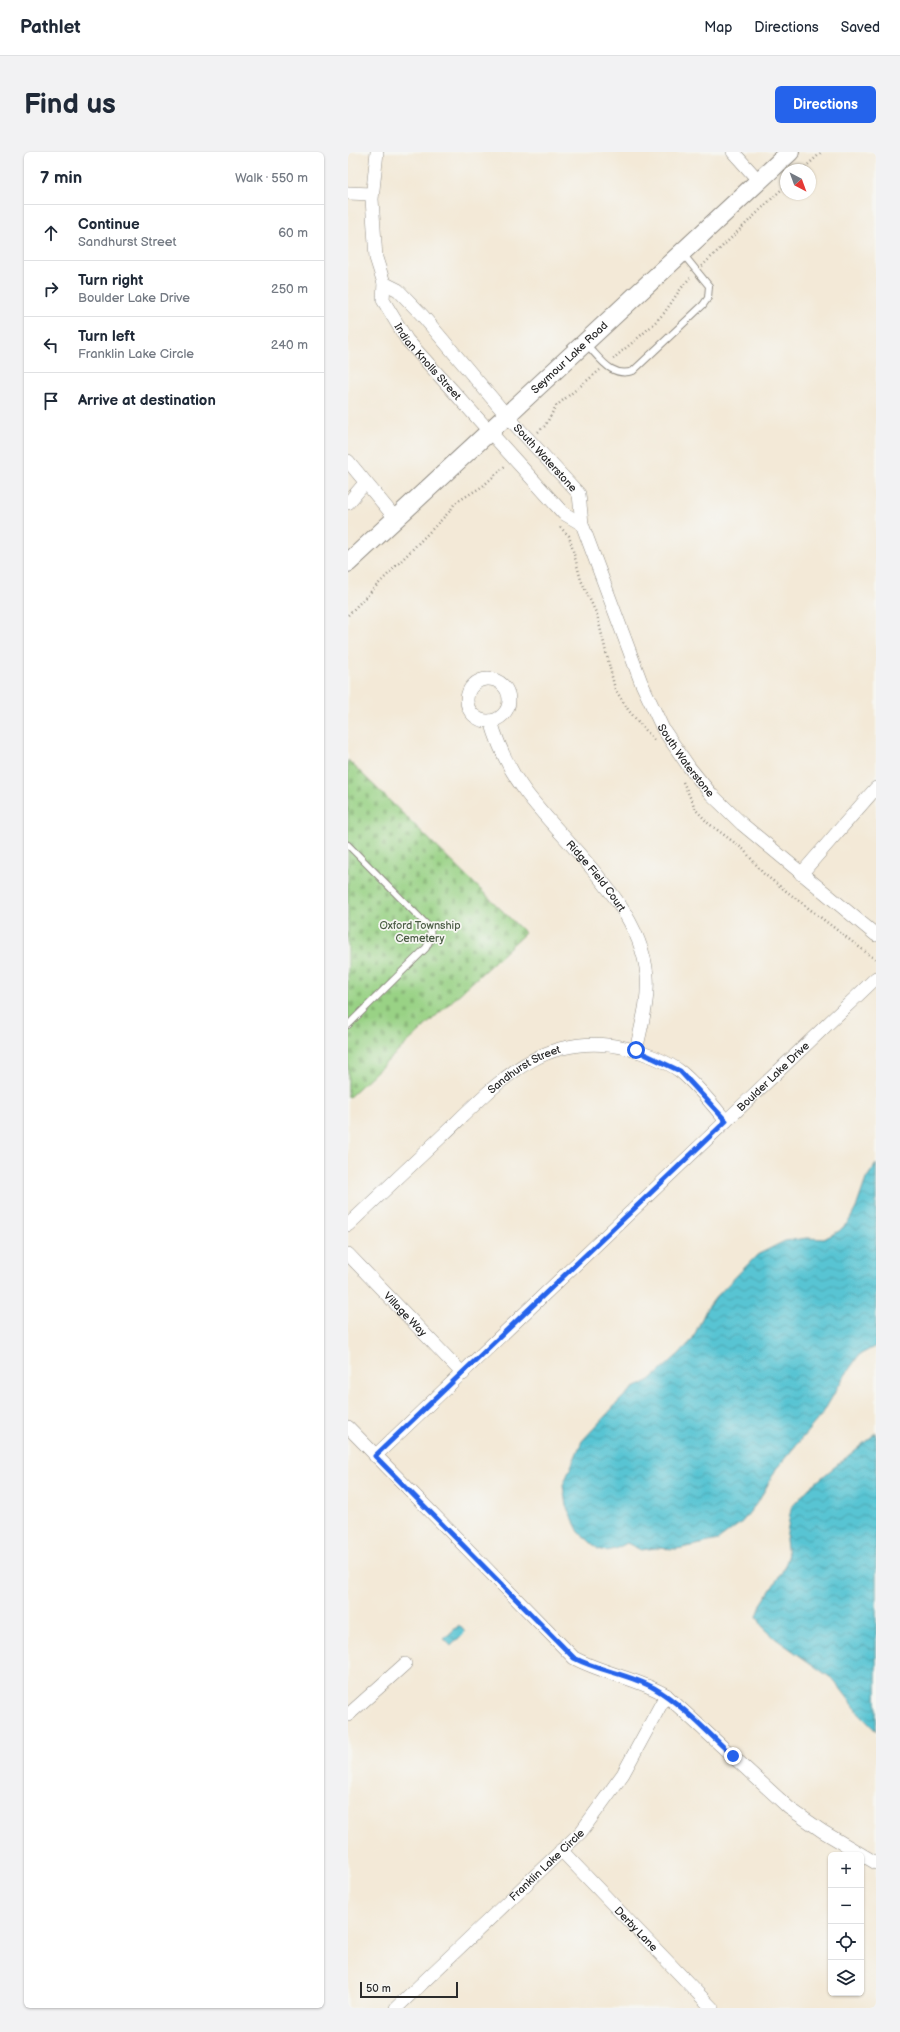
<!DOCTYPE html>
<html lang="en">
<head>
<meta charset="utf-8">
<style>
	:root { --surface:#fff; --page:#f2f2f3; --text:#1f2937; --muted:#747a83; --line:#e0e1e3; --accent:#2563eb }
	body { margin:0; font-family:"Balsamiq Sans",sans-serif; background:var(--page); color:var(--text) }
	.controls { position:absolute; right:12px; bottom:12px; display:grid; overflow:hidden; border-radius:6px; box-shadow:0 1px 3px #0004 }
	.controls button { width:36px; height:36px; display:grid; place-items:center; padding:0; border:0; border-bottom:1px solid var(--line); background:var(--surface); color:var(--text); font:20px sans-serif }
	.compass { position:absolute; left:432px; top:12px; width:36px; height:36px; border-radius:50%; background:var(--surface); box-shadow:0 1px 3px #0004; rotate:139deg }
	.scale { position:absolute; left:12px; bottom:10px; width:98px; box-sizing:border-box; padding-left:4px; border:2px solid #2b2b2b; border-top:0; font-size:11px; line-height:14px; white-space:nowrap; color:#2b2b2b; -webkit-text-stroke:3px #f6f6f2; paint-order:stroke }
	.stop { position:absolute; width:12px; height:12px; margin:-9px; border:3px solid #2563eb; border-radius:50%; background:#fff }
	.stop.end { background:#2563eb; border-color:#fff; box-shadow:0 1px 4px #0008 }
	.list { margin:0; padding:0; list-style:none }
	h2 { display:flex; justify-content:space-between; align-items:center; height:52px; margin:0; padding:0 16px; font-size:17px }
	h2 small { font-size:13px; font-weight:400; color:var(--muted) }
	.list li { display:grid; grid-template-columns:26px 1fr auto; gap:12px; align-items:center; box-sizing:border-box; height:56px; padding:0 16px; border-top:1px solid var(--line) }
	.list b { display:block; font-size:15px; white-space:nowrap }
	.list p { margin:0; font-size:13px; white-space:nowrap; color:var(--muted) }
	.list em { font-size:13px; font-style:normal; color:var(--muted) }
	.icon { flex:none; width:22px; height:22px; fill:none; stroke:currentColor; stroke-width:2; stroke-linecap:round; stroke-linejoin:round }
	.map { position:relative; flex:none; width:528px; height:1856px; overflow:hidden; border-radius:6px }
	header { display:flex; align-items:center; gap:24px; box-sizing:border-box; height:56px; padding:0 20px; background:var(--surface); border-bottom:1px solid var(--line) }
	header strong { font-size:19px }
	nav { display:flex; gap:22px; margin-inline-start:auto; font-size:14px }
	.intro { display:flex; align-items:center; justify-content:space-between; box-sizing:border-box; height:96px; padding:0 24px }
	h1 { margin:0; font-size:28px }
	.button { padding:10px 18px; border-radius:6px; background:var(--accent); color:#fff; font-size:14px; font-weight:700 }
	main { display:flex; gap:24px; padding:0 24px }
	aside { flex:1; background:var(--surface); border-radius:6px; box-shadow:0 1px 3px #0004 }
	.map>svg:first-child { display:block }
	.cemetery { fill:url(#cemetery-stones); stroke:#627e58 }
	.water { fill:url(#water-waves); stroke:#42787f }
	.lines { fill:none; stroke-linecap:round; stroke-linejoin:round }
	.lane-casing { stroke:#8f8a81; stroke-width:8 }
	.street-casing { stroke:#8f8a81; stroke-width:14 }
	.secondary-casing { stroke:#8f8a81; stroke-width:20 }
	.path { stroke:#8f8a81; stroke-width:2.5; stroke-dasharray:1 3; stroke-linecap:butt }
	.lane { stroke:#fff; stroke-width:6 }
	.street { stroke:#fff; stroke-width:13 }
	.secondary { stroke:#fff; stroke-width:18 }
	.route { stroke:#2563eb; stroke-width:5 }
	.labels { text-anchor:middle; stroke-width:3.5; stroke-linejoin:round; paint-order:stroke }
	.street-label { font-size:11px; fill:#2b2b2b; stroke:#f6f6f2 }
	.park-label { font-size:11px; fill:#4c5d46; stroke:#f6f6f2 }
</style>
</head>
<body>
<header>
<strong>Pathlet</strong>
<nav><a>Map</a><a>Directions</a><a>Saved</a></nav>
</header>
<div class="intro"><h1>Find us</h1><a class="button">Directions</a></div>
<main>
<aside>
<h2>7 min<small>Walk · 550 m</small></h2>
<ul class="list">
<li><svg class="icon" aria-label="ahead" viewBox="0 0 24 24"><path d="M12 20V5M6 11l6-6 6 6"/></svg><div><b>Continue</b><p>Sandhurst Street</p></div><em>60 m</em></li>
<li><svg class="icon" aria-label="right" viewBox="0 0 24 24"><path d="M7 20v-9h11M14 6l5 5-5 5"/></svg><div><b>Turn right</b><p>Boulder Lake Drive</p></div><em>250 m</em></li>
<li><svg class="icon" aria-label="left" viewBox="0 0 24 24"><path d="M17 20v-9H6M10 6l-5 5 5 5"/></svg><div><b>Turn left</b><p>Franklin Lake Circle</p></div><em>240 m</em></li>
<li><svg class="icon" aria-label="arrive" viewBox="0 0 24 24"><path d="M6 21V4h12l-3 4 3 4H6"/></svg><div><b>Arrive at destination</b></div></li>
</ul>
</aside>
<div class="map">
<svg width="528" height="1856" viewBox="0 0 528 1856">
	<defs>
		<pattern id="cemetery-stones" width="16" height="16" patternUnits="userSpaceOnUse"><rect width="16" height="16" fill="#99d285"/><path d="M2 7V4a2 2 0 0 1 4 0v3zM10 15v-3a2 2 0 0 1 4 0v3z" fill="#84b473"/></pattern>
		<pattern id="water-waves" width="16" height="10" patternUnits="userSpaceOnUse"><rect width="16" height="10" fill="#59c4d3"/><path d="M0 5q4-4 8 0t8 0" fill="none" stroke="#4a9fab"/></pattern>
	</defs>
	<rect width="100%" height="100%" fill="#f6f6f2"/>
	<filter id="ink" filterUnits="userSpaceOnUse"><feTurbulence type="fractalNoise" baseFrequency=".025" numOctaves="2"/><feDisplacementMap in="SourceGraphic" scale="8" xChannelSelector="R" yChannelSelector="G"/><feConvolveMatrix kernelMatrix="1 2 1 2 8 2 1 2 1" color-interpolation-filters="sRGB"/></filter>
	<filter id="wash" filterUnits="userSpaceOnUse"><feTurbulence type="fractalNoise" baseFrequency=".012" numOctaves="4" result="noise"/><feDisplacementMap in="SourceGraphic" scale="16" xChannelSelector="R" yChannelSelector="G"/><feGaussianBlur stdDeviation="0.9" result="paint"/><feColorMatrix in="noise" values="0 0 0 0 0 0 0 0 0 0 0 0 0 0 0 0 0 1.4 0 .05"/><feComposite in="paint" operator="in"/></filter>
	<g filter="url(#wash)">
		<rect width="100%" height="100%" fill="#f3e9d7"/>
		<!-- cemetery -->
		<path class="cemetery" d="M0,608L177,781L0,946Z"/>
		<!-- water -->
		<path class="water" d="M528,1012V1194L511,1203L494,1228L475,1261L428,1317L412,1347L394,1370L370,1388L329,1397L308,1396L293,1398L279,1391L267,1397L258,1399L250,1397L231,1380L218,1354L215,1333L234,1289L274,1246L286,1236L302,1228L331,1202L344,1188L358,1158L368,1145L409,1103L437,1089L459,1086L476,1087L491,1079L501,1069L508,1056L518,1027Z
			M528,1281V1579L515,1566L486,1528L428,1487L414,1474L409,1464L414,1451L434,1420L440,1406L438,1387L443,1356L461,1336Z
			M111,1473L117,1480L103,1494L96,1487Z"/>
	</g>
	<g filter="url(#ink)">
		<g class="lines">
			<defs>
				<path id="lane" d="M238,192C253,207 263,226 285,219L355,153L360,146L361,134L335,102
					M0,693L82,776L83,786L78,796L0,873"/>
				<g id="street">
					<path id="s1" d="M29,0L24,47L28,106L36,131L35,148L59,188L215,361L234,372"/>
					<path d="M385,0L411,29"/>
					<path d="M0,41L24,42"/>
					<path id="s2" d="M36,131L50,138L74,163L159,264L231,342L234,372L293,530L315,577L341,615L363,642L394,672L528,783"/>
					<path d="M0,309L48,367"/>
					<path d="M0,351L17,331"/>
					<circle cx="140" cy="548" r="21"/>
					<path id="s3" d="M143,569C150,593 162,619 177,639C218,694 293,752 299,824C301,849 293,874 288,899"/>
					<path d="M453,722L528,636"/>
					<path id="s4" d="M0,1073C31,1044 61,1015 92,986C148,933 193,877 278,896C294,900 319,909 333,920C350,934 364,952 378,969"/>
					<path id="s5" d="M0,1102L115,1222"/>
					<path d="M0,1275L226,1506C256,1522 289,1526 318,1543L441,1656L474,1679L528,1711"/>
					<path id="s6" d="M27,1304L528,826"/>
					<path d="M0,1563L57,1512"/>
					<path id="s7" d="M213,1698L364,1856"/>
					<path id="s8" d="M48,1856L233,1680L275,1622L318,1543"/>
				</g>
				<g id="secondary">
					<path id="s9" d="M0,411L442,0"/>
				</g>
			</defs>
			<!-- lane casing -->
			<use href="#lane" class="lane-casing"/>
			<!-- street casing -->
			<use href="#street" class="street-casing"/>
			<!-- secondary casing -->
			<use href="#secondary" class="secondary-casing"/>
			<!-- path -->
			<path class="path" d="M454,18L474,0
				M354,114L438,33
				M265,207C282,192 301,178 316,161C325,149 332,136 342,126
				M190,280L197,274L208,254L252,218
				M212,375L221,384L233,428L249,463L267,537L281,559L306,588
				M0,463L102,359L107,351L135,334L157,314
				M335,630L348,658L360,671L395,697L416,722L528,808"/>
			<!-- lane -->
			<use href="#lane" class="lane"/>
			<!-- street -->
			<use href="#street" class="street"/>
			<!-- secondary -->
			<use href="#secondary" class="secondary"/>
		</g>
	</g>
	<g class="lines" filter="url(#ink)">
		<!-- route -->
		<path class="route" d="M288,898L332,919L378,969L27,1304L226,1506C251,1519 281,1522 306,1536C334,1552 361,1582 385,1604"/>
	</g>
	<g class="labels">
		<!-- street labels -->
		<g class="street-label">
			<text dy="4" stroke="none"><textPath href="#s9" startOffset="302">Seymour Lake Road</textPath></text>
			<text dy="4" stroke="none"><textPath href="#s1" startOffset="226">Indian Knolls Street</textPath></text>
			<text dy="4" stroke="none"><textPath href="#s2" startOffset="239">South Waterstone</textPath></text>
			<text dy="4" stroke="none"><textPath href="#s2" startOffset="578">South Waterstone</textPath></text>
			<text dy="4" stroke="none"><textPath href="#s3" startOffset="189">Ridge Field Court</textPath></text>
			<text dy="4" stroke="none"><textPath href="#s4" startOffset="236">Sandhurst Street</textPath></text>
			<text dy="4" stroke="none"><textPath href="#s6" startOffset="550">Boulder Lake Drive</textPath></text>
			<text dy="4" stroke="none"><textPath href="#s5" startOffset="83">Village Way</textPath></text>
			<text dy="4" stroke="none"><textPath href="#s8" startOffset="208">Franklin Lake Circle</textPath></text>
			<text dy="4" stroke="none"><textPath href="#s7" startOffset="109">Derby Lane</textPath></text>
		</g>
		<!-- park labels -->
		<g class="park-label">
			<text x="72" y="777">Oxford Township<tspan x="72" dy="13">Cemetery</tspan></text>
		</g>
	</g>
</svg>
<div class="controls">
<button>+</button>
<button>−</button>
<button><svg class="icon" aria-label="locate" viewBox="0 0 24 24"><circle cx="12" cy="12" r="6"/><path d="M12 2v4M12 18v4M2 12h4M18 12h4"/></svg></button>
<button><svg class="icon" aria-label="layers" viewBox="0 0 24 24"><path d="M12 4l9 5-9 5-9-5zM3 14l9 5 9-5"/></svg></button>
</div>
<svg class="compass" viewBox="-18 -18 36 36"><path d="M0-13l5 13h-10z" fill="#e53935"/><path d="M0 13l5-13h-10z" fill="#747a83"/></svg>
<div class="scale">50 m</div>
<div class="stop" style="left:288px;top:898px"></div>
<div class="stop end" style="left:385px;top:1604px"></div>
</div>
</main>
</body>
</html>
